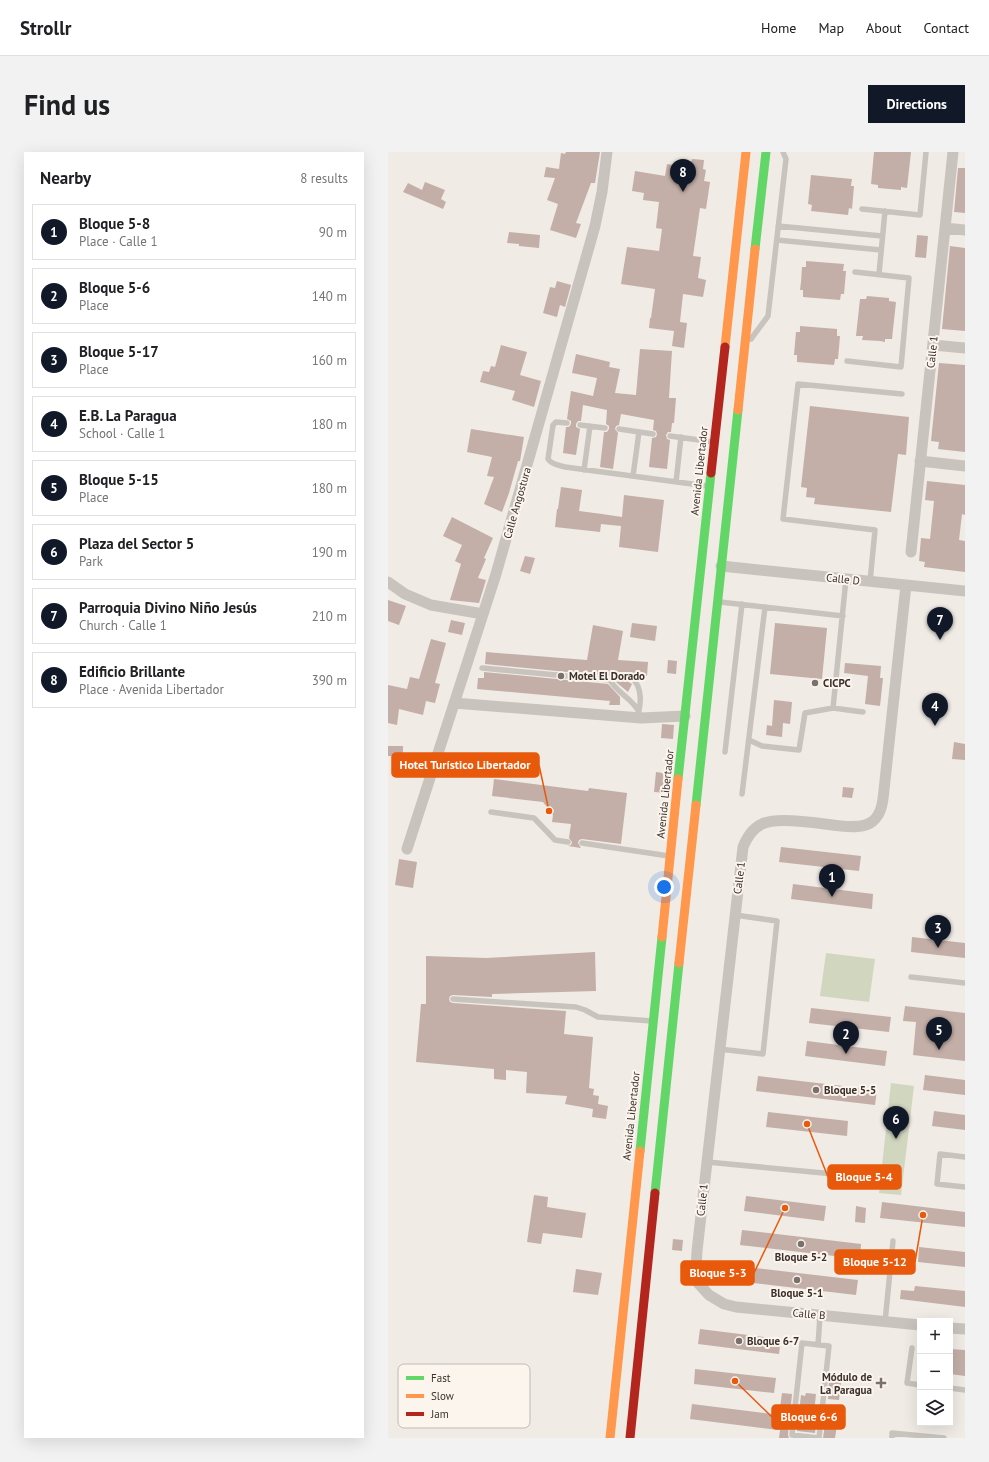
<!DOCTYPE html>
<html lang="en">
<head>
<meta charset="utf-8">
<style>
	:root { --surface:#fff; --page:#f2f2f2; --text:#202124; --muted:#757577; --line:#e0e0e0; --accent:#111827 }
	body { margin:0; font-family:"PT Sans",sans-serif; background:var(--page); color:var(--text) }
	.controls { position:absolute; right:12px; bottom:12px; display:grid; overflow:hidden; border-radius:0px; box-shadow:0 4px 16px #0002 }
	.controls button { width:36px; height:36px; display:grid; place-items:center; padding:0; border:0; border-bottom:1px solid var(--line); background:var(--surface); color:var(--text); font:20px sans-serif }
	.you { position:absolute; left:276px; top:735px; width:14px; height:14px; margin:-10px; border:3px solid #fff; border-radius:50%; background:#1a73e8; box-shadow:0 0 0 6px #1a73e833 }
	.badge { display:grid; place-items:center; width:26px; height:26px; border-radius:50%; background:var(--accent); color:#fff; font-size:13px; font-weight:700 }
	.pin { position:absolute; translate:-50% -33px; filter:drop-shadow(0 1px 2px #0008) }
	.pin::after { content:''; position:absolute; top:21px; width:14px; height:12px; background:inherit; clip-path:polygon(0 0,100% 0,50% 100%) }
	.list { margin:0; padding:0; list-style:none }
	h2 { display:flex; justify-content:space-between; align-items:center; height:52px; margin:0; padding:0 16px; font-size:17px }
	h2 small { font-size:13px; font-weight:400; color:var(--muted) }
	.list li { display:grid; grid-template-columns:26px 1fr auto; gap:12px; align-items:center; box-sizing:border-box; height:56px; margin:0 8px 8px; padding:0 8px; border:1px solid var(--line); border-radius:0px }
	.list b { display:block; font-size:15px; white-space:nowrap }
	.list p { margin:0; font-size:13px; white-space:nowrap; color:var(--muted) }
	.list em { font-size:13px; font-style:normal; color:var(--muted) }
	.icon { flex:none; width:22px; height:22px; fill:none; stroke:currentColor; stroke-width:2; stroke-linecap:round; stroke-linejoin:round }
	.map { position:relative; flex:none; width:577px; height:1286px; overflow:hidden; border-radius:0px }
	header { display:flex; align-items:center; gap:24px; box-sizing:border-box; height:56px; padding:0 20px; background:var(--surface); border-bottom:1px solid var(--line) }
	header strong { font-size:19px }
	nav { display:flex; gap:22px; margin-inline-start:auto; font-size:14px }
	.intro { display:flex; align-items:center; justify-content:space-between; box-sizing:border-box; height:96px; padding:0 24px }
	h1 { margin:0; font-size:28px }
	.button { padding:10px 18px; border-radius:0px; background:var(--accent); color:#fff; font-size:14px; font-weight:700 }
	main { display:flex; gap:24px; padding:0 24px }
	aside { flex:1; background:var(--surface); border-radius:0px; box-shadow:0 4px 16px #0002 }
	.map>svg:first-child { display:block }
	.green { fill:#d1d6bf }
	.building { fill:#c3afa7 }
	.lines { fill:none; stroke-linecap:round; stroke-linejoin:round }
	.lane { stroke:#c9c3be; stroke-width:5.5 }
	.street { stroke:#c9c3be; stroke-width:11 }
	.fast { stroke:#63d668; stroke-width:9 }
	.slow { stroke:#ff974d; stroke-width:9 }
	.jam { stroke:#b3261e; stroke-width:9 }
	.poi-dot { fill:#7a716c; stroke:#fbf5ee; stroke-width:1.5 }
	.labels { text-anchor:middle; stroke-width:4; stroke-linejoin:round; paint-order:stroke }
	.street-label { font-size:11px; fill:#3b302b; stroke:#fbf5ee }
	.poi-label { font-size:11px; font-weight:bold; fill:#3b302b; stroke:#fbf5ee; text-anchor:start }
	.key { fill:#fbf5ee; stroke:#c1bab4; stroke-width:1 }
	.key-label { font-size:11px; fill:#3b302b }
	.leader { fill:none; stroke:#e8590c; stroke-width:1.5 }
	.callout-dot { fill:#e8590c; stroke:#fbf5ee; stroke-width:1.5 }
	.callout { fill:#e8590c; stroke:#e8590c; stroke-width:1.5 }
	.callout-label { font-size:12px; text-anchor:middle; font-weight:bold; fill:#fff }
</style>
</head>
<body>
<header>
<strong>Strollr</strong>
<nav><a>Home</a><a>Map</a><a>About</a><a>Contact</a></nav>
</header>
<div class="intro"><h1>Find us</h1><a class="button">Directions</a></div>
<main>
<aside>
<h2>Nearby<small>8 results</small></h2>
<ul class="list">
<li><span class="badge">1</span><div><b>Bloque 5-8</b><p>Place · Calle 1</p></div><em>90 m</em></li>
<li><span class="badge">2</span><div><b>Bloque 5-6</b><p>Place</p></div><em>140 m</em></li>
<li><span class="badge">3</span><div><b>Bloque 5-17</b><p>Place</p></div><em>160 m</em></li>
<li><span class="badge">4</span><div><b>E.B. La Paragua</b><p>School · Calle 1</p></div><em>180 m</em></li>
<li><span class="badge">5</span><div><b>Bloque 5-15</b><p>Place</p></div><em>180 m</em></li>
<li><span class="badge">6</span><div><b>Plaza del Sector 5</b><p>Park</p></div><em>190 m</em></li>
<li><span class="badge">7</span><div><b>Parroquia Divino Niño Jesús</b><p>Church · Calle 1</p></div><em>210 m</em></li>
<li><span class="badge">8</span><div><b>Edificio Brillante</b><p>Place · Avenida Libertador</p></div><em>390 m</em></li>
</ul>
</aside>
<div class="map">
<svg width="577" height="1286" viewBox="0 0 577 1286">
	<rect width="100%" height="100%" fill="#f0ebe5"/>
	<!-- green -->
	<path class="green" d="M438,801L487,807L481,850L432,844Z
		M503,931L526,934L513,1043L491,1041Z"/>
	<!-- building -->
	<path class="building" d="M178,0H212L207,31H203L188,71L193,72L188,86L162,78L170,52L159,48L167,26L156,25L158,15L171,17L173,1L177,2Z
		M486,0H523L519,36L513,35V38L490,36V33L483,32Z
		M304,7L316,8L315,17L318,18L316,29L322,30L318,57L312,56L305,104L313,105L310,126L318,128L315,145L295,142L292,170L299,171L296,196L284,194L286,179L261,176L262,166H263L267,137L233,132L239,95L271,99L274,77L268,76L271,50L255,48L256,41L244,39L247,19L277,24L279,12L302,16Z
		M570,16H577V61L566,60Z
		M423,23L464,27L463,34H466L464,57L461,56L460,63L423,59L424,53L420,52Z
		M37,30L57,38L53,47L58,50L55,57L15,40L20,31L34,38Z
		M121,80L152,83L151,96L131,94V92L119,91Z
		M529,83L540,84L538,106L527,105Z
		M562,94L577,96V179L554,177Z
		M418,109L456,112L455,119H458L456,142H453L452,148L415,145V138H412L413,130L414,115H418Z
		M169,129L183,133L177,155L172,153L169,165L155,161L162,135L167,136Z
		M479,144L501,146V149L508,150L504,187H497V190L492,189L474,188L475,184H468L472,147H478Z
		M412,174L449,177V184H452L450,207H447L446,213L409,210V203H406L408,180H412Z
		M113,193L139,200L132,223L153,229L146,255L124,248L127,239L92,230L95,219L101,220L103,214L107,215Z
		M252,197L284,199L281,246H288L286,271H284L283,280H280L278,283L279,287L282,288L279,317L261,315L264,286L268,285L269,282L268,279L265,278L266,268L233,262L231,273L228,274L227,277L230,281L225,317L212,315L216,280H219L221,277V274L218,272L219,258L195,253L193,269H190L188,272V275L192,277L188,303L175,301L178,275H181L183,272V269L179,267L183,239L205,244L209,226L184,221L188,202L222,210L221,215L232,217L227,241L248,243Z
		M551,211L577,213V300L550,297L551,290L543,289Z
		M422,254L521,265L518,303L510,302L503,360L426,352L427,346L418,345L419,336L413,335Z
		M83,277L136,285L132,309H130L121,341L114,360L96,352L106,325L99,324L104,305L79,300Z
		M539,329L577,333V363L574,362L571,388L577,389V420L536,415L537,410L531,409L533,386L542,387L546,349L537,348Z
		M173,335L194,338L191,359L214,362L234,365L236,343L276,348L270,400L231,395L233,374L213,372L212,380L167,375L169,357H170Z
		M64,365L105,386L96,406L98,407L90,426L98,428L91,451L62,448L73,412L67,409L74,393L55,384Z
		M137,404L147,406L142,422L132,419Z
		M0,448L18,454L11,473L0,469Z
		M63,468L77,471L74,483L60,480Z
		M244,471L269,474L267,489L242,485Z
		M387,471L439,476L434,527L382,522Z
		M205,473L235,479L230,508L260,510L259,524L248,523V524L237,520H230L221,524L97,512L98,500L199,508Z
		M43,487L58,491L47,531L52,532L47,551L38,549L35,563L11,557L9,573L0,571V533L19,537L22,525L31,527Z
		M280,508L289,509L288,522L279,521Z
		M457,511L493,514L492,526H495L492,554L477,552L480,524L456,521Z
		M96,520L220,532L232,545V553H221L222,549L89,537L90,526H96Z
		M237,528L244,532L240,540L228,530Z
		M386,548L404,550L402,572L395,571L394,585L378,583L379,573L384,574Z
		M274,572L286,573L285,587L273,586Z
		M566,590L577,592V608L564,607Z
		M0,594H15V604H0Z
		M268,620L281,622L279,641L266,640Z
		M106,627L200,639L201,636L239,641L233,692L194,687L191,688L190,691L193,696L180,694L183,693L184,690L181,686L183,672L164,670L165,663L155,650L104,644Z
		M455,635L466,636L464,646L454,645Z
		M393,695L473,704L471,719L391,710Z
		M11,707L29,710L25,736L7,733Z
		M405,732L485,742L484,757L403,747Z
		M524,785L577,791V806L523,800Z
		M207,800L208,839L104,842V845L65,843L62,844L61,847L62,850L65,851L178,859L176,882L205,885L201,936L206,937L205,943L211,944L210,952L220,954L218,967L204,965L205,957L177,952L179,944L138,941L139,920L118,918V928L106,927V917L28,910L33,852H38V804L98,806Z
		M517,854L577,861V909L525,903L528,870L515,869Z
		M423,856L503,865L501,880L421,871Z
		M419,889L499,899L497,914L417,904Z
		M537,923L577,928V943L535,938Z
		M370,924L489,938L487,953L368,939Z
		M546,959L577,963V978L544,974Z
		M380,960L460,969L459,984L378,975Z
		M146,1043L160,1045L159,1055L198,1061L194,1086L155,1081L153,1092L139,1090Z
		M358,1044L438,1054L436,1069L356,1059Z
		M494,1050L577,1060V1075L492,1066Z
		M468,1054L478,1056L477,1071L467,1070Z
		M354,1078L473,1092L472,1107L352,1093Z
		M285,1087L295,1088L294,1099L284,1098Z
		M531,1095L577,1100V1115L530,1110Z
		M350,1114L470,1128L468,1143L348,1129Z
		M188,1117L214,1121L210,1143L185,1140Z
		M527,1134L577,1139V1155L512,1147L513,1138L526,1139Z
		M312,1177L393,1187L391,1202L310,1192Z
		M562,1197L577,1198V1224L562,1222Z
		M307,1217L388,1226L386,1241L306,1232Z
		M441,1229L453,1231L451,1248L440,1247Z
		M394,1241L404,1242L400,1283L401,1286H391L392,1278H390L302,1267L304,1252L391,1263Z
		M418,1241L428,1242L425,1271H428L427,1281L409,1279L413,1243L417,1244Z
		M437,1272L449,1273L447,1286H435Z"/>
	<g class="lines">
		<!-- lane -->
		<path class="lane" d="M474,57L532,63L538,0
			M390,74L494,84
			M389,88L493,98
			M491,122L497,59
			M363,187L380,164L398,7L395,0
			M459,209L513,215L521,126L467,120
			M179,271L168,270L165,273L160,307C164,313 171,313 177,315L319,334
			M192,273L217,276
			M231,277L265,282
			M282,284L326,290
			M196,318L202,274
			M245,324L251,280
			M288,330L293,285
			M482,430L487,378L395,367L410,232L514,242
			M332,450L455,464
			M94,516L222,528C246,514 256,537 251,558
			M222,528C229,541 245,547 251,560
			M445,556L458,427
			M361,588L374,594L411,598L417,561L445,556L475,560
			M337,600L354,452
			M354,642L377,455
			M103,660L146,666L167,688L180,690
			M194,691L281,704
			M523,825L577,831
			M65,847L188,855L197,858L210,865L264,869
			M331,897L375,902L389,769L347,763
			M577,1005L552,1002L549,1032L577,1035
			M319,1010L446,1022
			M497,1170L505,1089
			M414,1191L441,1194L431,1286L404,1283Z
			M430,1193L432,1164
			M524,1196L519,1231L532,1233
			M562,1236L577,1238
			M504,1286V1281L556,1286"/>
		<!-- street -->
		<path class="street" d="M557,76L577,78
			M545,193L577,196
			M532,309L577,314
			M523,400L565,0
			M333,414L577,439
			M0,430L17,442L43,453L95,462
			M518,433L496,638C495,648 494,662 485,669C477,676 463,675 453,674C434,672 390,664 374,672C365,676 359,685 355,695L319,1010L309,1099L308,1118L310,1131L321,1143L336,1152L348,1155L532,1173
			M66,551L253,566L297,564
			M19,697L108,422L207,74L214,40L219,0
			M562,1176L577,1177"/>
		<!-- fast -->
		<path class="fast" d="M367,97L378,0
			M290,627L323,321
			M308,653L350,258
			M252,999L274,785
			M267,1041L291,811"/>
		<!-- slow -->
		<path class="slow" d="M337,195L358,0
			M350,258L367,97
			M274,785L290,627
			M291,811L308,653
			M222,1286L252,999"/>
		<!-- jam -->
		<path class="jam" d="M323,321L337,195
			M242,1286L267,1041"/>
	</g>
	<!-- markers -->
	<g class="poi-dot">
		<circle cx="173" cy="524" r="4"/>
		<circle cx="427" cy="531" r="4"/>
		<circle cx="428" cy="938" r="4"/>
		<circle cx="413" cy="1092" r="4"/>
		<circle cx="409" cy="1128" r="4"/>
		<circle cx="351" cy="1189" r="4"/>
		<path d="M491 1225h4v4h4v4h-4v4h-4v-4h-4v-4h4z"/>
	</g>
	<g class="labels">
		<!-- street labels -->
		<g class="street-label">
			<text transform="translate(544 200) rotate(-84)" y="4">Calle 1</text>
			<text transform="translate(311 319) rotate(-84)" y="4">Avenida Libertador</text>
			<text transform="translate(129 351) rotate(-74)" y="4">Calle Angostura</text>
			<text transform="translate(455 427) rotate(6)" y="4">Calle D</text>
			<text transform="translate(277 642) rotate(-84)" y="4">Avenida Libertador</text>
			<text transform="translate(351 726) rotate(-83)" y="4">Calle 1</text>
			<text transform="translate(243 964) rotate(-84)" y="4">Avenida Libertador</text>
			<text transform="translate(314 1048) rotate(-84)" y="4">Calle 1</text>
			<text transform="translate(421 1162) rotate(5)" y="4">Calle B</text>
		</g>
		<!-- poi labels -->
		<g class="poi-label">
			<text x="181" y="528">Motel El Dorado</text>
			<text x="435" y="535">CICPC</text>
			<text x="436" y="942">Bloque 5-5</text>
			<text x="413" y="1109" text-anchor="middle">Bloque 5-2</text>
			<text x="409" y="1145" text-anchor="middle">Bloque 5-1</text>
			<text x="359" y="1193">Bloque 6-7</text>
			<text x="484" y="1229" text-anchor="end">Módulo de<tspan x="484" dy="13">La Paragua</tspan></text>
		</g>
	</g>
	<!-- legend -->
	<rect x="10" y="1212" width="132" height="64" rx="6" class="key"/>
	<rect x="18" y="1224" width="18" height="4" fill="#63d668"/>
	<rect x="18" y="1242" width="18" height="4" fill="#ff974d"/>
	<rect x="18" y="1260" width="18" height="4" fill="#b3261e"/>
	<g class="key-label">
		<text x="43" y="1230">Fast</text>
		<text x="43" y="1248">Slow</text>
		<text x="43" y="1266">Jam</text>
	</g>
	<!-- callouts -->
	<path class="leader" d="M161 659L151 613M419 972L440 1025M535 1063L527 1110M397 1056L366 1121M347 1229L384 1265"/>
	<g class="callout-dot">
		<circle cx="161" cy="659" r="4"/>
		<circle cx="419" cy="972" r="4"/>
		<circle cx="535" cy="1063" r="4"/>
		<circle cx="397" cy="1056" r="4"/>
		<circle cx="347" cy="1229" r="4"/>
	</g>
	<g class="callout">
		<rect x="4" y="601" width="147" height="24" rx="4"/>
		<rect x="440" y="1013" width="73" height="24" rx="4"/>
		<rect x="447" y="1098" width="80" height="24" rx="4"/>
		<rect x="293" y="1109" width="73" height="24" rx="4"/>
		<rect x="384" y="1253" width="73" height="24" rx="4"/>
	</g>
	<g class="callout-label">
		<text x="77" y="617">Hotel Turístico Libertador</text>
		<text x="476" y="1029">Bloque 5-4</text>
		<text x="487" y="1114">Bloque 5-12</text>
		<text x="330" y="1125">Bloque 5-3</text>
		<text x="421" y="1269">Bloque 6-6</text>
	</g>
</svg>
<div class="controls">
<button>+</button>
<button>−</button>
<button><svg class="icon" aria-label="layers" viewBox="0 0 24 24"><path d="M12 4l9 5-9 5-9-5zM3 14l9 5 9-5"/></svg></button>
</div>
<div class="you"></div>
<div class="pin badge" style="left:444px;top:745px">1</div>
<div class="pin badge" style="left:458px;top:902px">2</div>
<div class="pin badge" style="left:550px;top:796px">3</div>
<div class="pin badge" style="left:547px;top:574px">4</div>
<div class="pin badge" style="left:551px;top:898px">5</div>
<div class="pin badge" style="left:508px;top:987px">6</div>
<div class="pin badge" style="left:552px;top:488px">7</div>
<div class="pin badge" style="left:295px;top:40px">8</div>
</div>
</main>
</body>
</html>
